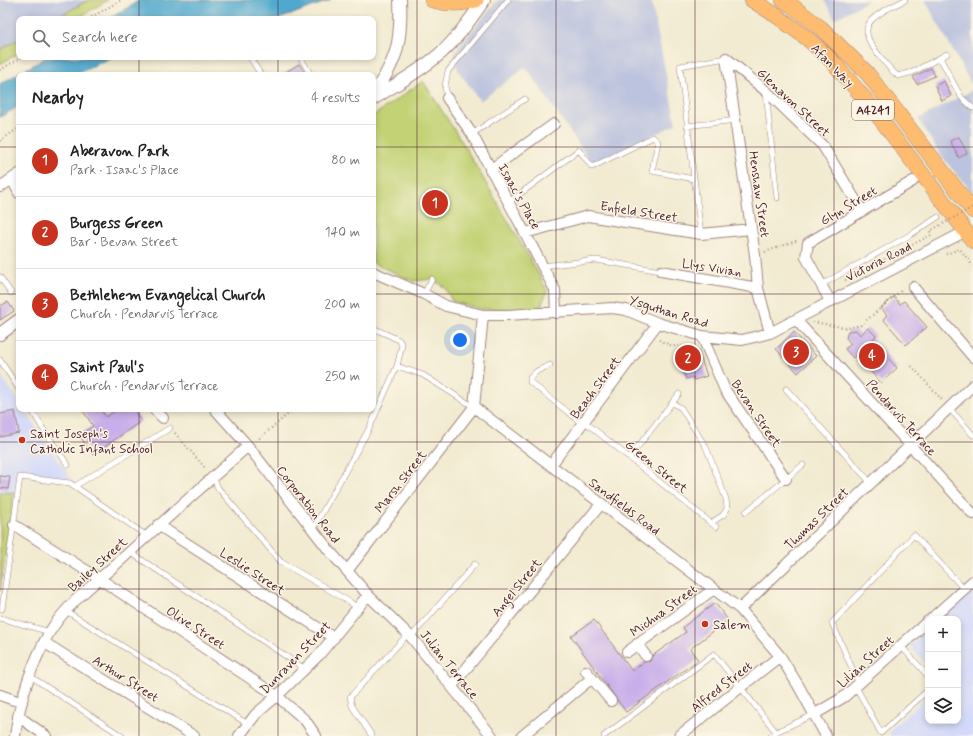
<!DOCTYPE html>
<html lang="en">
<head>
<meta charset="utf-8">
<style>
	:root { --surface:#fff; --page:#f2f2f2; --text:#222; --muted:#767676; --line:#e0e0e0; --accent:#c8321e }
	body { margin:0; font-family:Mynerve,sans-serif; background:var(--page); color:var(--text) }
	.controls { position:absolute; right:12px; bottom:12px; display:grid; overflow:hidden; border-radius:8px; box-shadow:0 2px 6px #0003 }
	.controls button { width:36px; height:36px; display:grid; place-items:center; padding:0; border:0; border-bottom:1px solid var(--line); background:var(--surface); color:var(--text); font:20px sans-serif }
	.you { position:absolute; left:460px; top:340px; width:14px; height:14px; margin:-10px; border:3px solid #fff; border-radius:50%; background:#1a73e8; box-shadow:0 0 0 6px #1a73e833 }
	.badge { display:grid; place-items:center; width:26px; height:26px; border-radius:50%; background:var(--accent); color:#fff; font-size:13px; font-weight:700 }
	.pin { position:absolute; translate:-50% -50%; border:2px solid #fff; box-shadow:0 1px 4px #0006 }
	.list { margin:0; padding:0; list-style:none }
	h2 { display:flex; justify-content:space-between; align-items:center; height:52px; margin:0; padding:0 16px; font-size:17px }
	h2 small { font-size:13px; font-weight:400; color:var(--muted) }
	.list li { display:grid; grid-template-columns:26px 1fr auto; gap:12px; align-items:center; box-sizing:border-box; height:72px; padding:0 16px; border-top:1px solid var(--line) }
	.list b { display:block; font-size:15px; white-space:nowrap }
	.list p { margin:0; font-size:13px; white-space:nowrap; color:var(--muted) }
	.list em { font-size:13px; font-style:normal; color:var(--muted) }
	.icon { flex:none; width:22px; height:22px; fill:none; stroke:currentColor; stroke-width:2; stroke-linecap:round; stroke-linejoin:round }
	.map { position:relative; flex:none; width:973px; height:736px; overflow:hidden }
	.search { position:absolute; background:var(--surface); box-shadow:0 2px 6px #0003; left:16px; top:16px; width:360px; height:44px; display:flex; align-items:center; gap:10px; box-sizing:border-box; padding:0 14px; border-radius:8px; color:var(--muted); font-size:15px }
	.panel { position:absolute; background:var(--surface); box-shadow:0 2px 6px #0003; left:16px; top:72px; width:360px; height:340px; border-radius:8px }
	.map>svg:first-child { display:block }
	.built { fill:#d3d9f9 }
	.industrial { fill:#bcc3de }
	.green { fill:#c2d275; stroke:#867850 }
	.water { fill:#50a8cd; stroke:#4d647c }
	.building { fill:#c8aeea }
	.lines { fill:none; stroke-linecap:round; stroke-linejoin:round }
	.service-casing { stroke:#9e857e; stroke-width:6 }
	.minor-casing { stroke:#9e857e; stroke-width:12 }
	.tertiary-casing { stroke:#9e857e; stroke-width:14 }
	.primary-casing { stroke:#9e857e; stroke-width:16 }
	.path { stroke:#9e857e; stroke-width:2; stroke-dasharray:1 3; stroke-linecap:butt }
	.service { stroke:#fff; stroke-width:5 }
	.minor { stroke:#fff; stroke-width:10 }
	.tertiary { stroke:#fff; stroke-width:12 }
	.primary { stroke:#febc70; stroke-width:15 }
	.path-bridge { stroke:#9e857e; stroke-width:2; stroke-dasharray:1 3; stroke-linecap:butt }
	.grid { fill:none; stroke:#4a1f2b; stroke-width:1; stroke-opacity:0.55 }
	.poi-dot { fill:#c8321e; stroke:#fcf5e5; stroke-width:1.5 }
	.labels { text-anchor:middle; stroke-width:3; stroke-linejoin:round; paint-order:stroke }
	.shield { fill:#fcf5e5; stroke:#7f5f63; stroke-width:1 }
	.shield-label { font-size:12px; font-weight:bold; fill:#4a1f2b }
	.street-label { font-size:13px; fill:#4a1f2b; stroke:#fcf5e5 }
	.poi-label { font-size:13px; fill:#4a1f2b; stroke:#fcf5e5; text-anchor:start }
</style>
</head>
<body>
<div class="map">
<svg width="973" height="736" viewBox="0 0 973 736">
	<rect width="100%" height="100%" fill="#fcf5e5"/>
	<filter id="ink" filterUnits="userSpaceOnUse"><feTurbulence type="fractalNoise" baseFrequency=".025" numOctaves="2"/><feDisplacementMap in="SourceGraphic" scale="8" xChannelSelector="R" yChannelSelector="G"/><feConvolveMatrix kernelMatrix="1 2 1 2 8 2 1 2 1" color-interpolation-filters="sRGB"/></filter>
	<filter id="wash" filterUnits="userSpaceOnUse"><feTurbulence type="fractalNoise" baseFrequency=".012" numOctaves="4" result="noise"/><feDisplacementMap in="SourceGraphic" scale="16" xChannelSelector="R" yChannelSelector="G"/><feGaussianBlur stdDeviation="0.9" result="paint"/><feColorMatrix in="noise" values="0 0 0 0 0 0 0 0 0 0 0 0 0 0 0 0 0 1.4 0 .05"/><feComposite in="paint" operator="in"/></filter>
	<g filter="url(#wash)">
		<rect width="100%" height="100%" fill="#f2ebd2"/>
		<!-- built -->
		<path class="built" d="M0,374L19,402V409H24L72,480L18,472L14,493L0,492Z
			M973,590V736H889L892,728L928,695V721H958V619H939Z
			M928,629V667L909,645Z"/>
		<!-- industrial -->
		<path class="industrial" d="M0,0H88L55,19H19V39L0,50Z
			M498,0H651L676,124L593,165L526,67L480,101L458,70L454,53Z
			M824,0H869L835,19Z
			M925,0H973V87Z
			M973,90V193L941,156L918,119Z"/>
		<!-- green -->
		<path class="green" d="M88,0H108L76,19H55Z
			M19,39V53L0,64V50Z
			M423,81L462,142L537,271L547,291L540,309H482L453,302L444,287L432,279L413,281L373,263V116Z
			M0,492L14,493L0,591Z"/>
		<!-- water -->
		<path class="water" d="M140,0H331L279,19H109Z
			M47,57H112L75,75H19V106L0,117V84Z"/>
		<g id="blocks">
			<!-- building -->
			<path class="building" d="M299,64L306,75H281Z
				M931,68L935,76L917,84L913,77Z
				M944,81L951,96L942,101L935,86Z
				M959,137L967,153L959,158L950,141Z
				M894,297L900,304L904,301L927,327L906,345L883,319L887,315L881,308Z
				M8,302L14,311L0,320V306Z
				M868,328L876,336L872,340L897,368L881,383L856,355L853,358L845,349L851,344L846,338L848,331L856,330L860,335Z
				M794,332L816,356L798,373L776,349Z
				M698,350L707,376L694,380L693,377L686,379L678,356Z
				M82,409H100L106,417L118,409H133L141,421L93,455L79,435L93,426Z
				M15,411L19,433L0,437V414Z
				M0,476L10,477L8,489L0,488Z
				M715,603L728,620L690,649L698,660L626,712L571,636L594,620L632,671L644,662L650,661L652,656L686,632L683,627Z"/>
		</g>
	</g>
	<g filter="url(#ink)">
		<use href="#blocks" fill-opacity="0" stroke="#9e857e" stroke-width="1"/>
		<g class="lines">
			<defs>
				<path id="service" d="M905,0C895,5 883,10 875,17C859,29 870,44 879,55C885,63 890,70 898,76L913,72L947,54
					M254,57L251,59L261,75
					M300,57L311,75
					M940,58L961,97L973,108
					M766,92L777,198
					M447,98L445,86L448,71L508,0
					M687,126L736,120
					M472,134L525,99
					M509,202L579,150L592,167L653,137L658,142L652,171L694,179
					M701,234L680,66L726,58
					M542,266L596,260L661,271
					M0,277L11,293
					M821,285L910,235L938,217
					M424,294L432,279
					M0,360L19,389
					M550,365L537,371L530,378V382L583,424
					M397,366L423,375L474,407
					M786,389L871,483
					M673,403L681,408L706,447L726,499L727,509L723,515L711,523
					M949,408L973,435
					M31,409L45,432L68,465
					M585,422L716,527
					M629,458L679,394
					M213,477L218,488L281,562L350,602L357,608
					M75,486L170,428
					M746,512L803,465
					M313,529L369,429L397,366L402,345L399,340L373,328
					M130,552L305,669
					M2,609L20,477L70,483L147,536
					M66,611L248,724
					M0,618L50,632
					M411,637L475,564
					M901,646L928,676
					M30,676L122,736
					M859,684L832,623L914,535L964,589
					M856,687L881,733L928,690
					M372,736L352,706L350,697L408,634
					M604,736L714,654L776,732
					M771,736L776,732L815,714"/>
				<path id="minor" d="M726,58L755,255L758,288L770,333
					M726,58L766,91L823,146L862,211
					M447,98L472,134L525,233L555,290L556,313
					M490,170L554,124
					M12,179L19,193
					M0,187L19,174
					M525,233L588,216L701,234L751,229
					M661,271L758,288
					M373,272L424,294L446,306L483,315H508L612,308L626,310L658,323L702,336L742,340L770,333L966,231
					M913,287L973,357
					M830,301L806,257L808,243L913,181
					M796,320L973,514
					M702,336L725,390L786,479
					M474,407L740,609L780,656L798,685L826,736
					M474,407L483,315
					M154,409L163,418
					M215,409L248,446L328,549L368,595L411,637L492,736
					M551,465L658,323
					M14,525L100,579L277,696L305,720L316,736
					M158,525L334,638
					M347,571L474,407
					M740,609L973,385
					M931,619L973,581
					M45,643L194,736
					M637,644L646,656
					M627,652L714,589
					M586,671L611,701
					M452,686L601,504
					M0,695L14,700L22,702
					M815,714L844,697L928,621
					M18,716L46,736
					M15,736C20,700 31,665 49,633C67,603 98,581 123,558C165,520 206,483 248,446
					M239,736L256,714L277,696L319,655L368,595
					M522,736L592,678
					M679,736L780,656"/>
				<path id="tertiary" d="M373,95C397,60 402,43 400,0
					M373,99C396,84 421,71 442,52C458,38 471,18 484,0
					M0,334L19,320"/>
				<path id="primary" d="M432,0C447,4 461,5 476,0
					M752,0L777,16L808,39L831,60L866,100L973,241
					M783,0L791,5L821,28L867,73L973,211"/>
			</defs>
			<!-- service casing -->
			<use href="#service" class="service-casing"/>
			<!-- minor casing -->
			<use href="#minor" class="minor-casing"/>
			<!-- tertiary casing -->
			<use href="#tertiary" class="tertiary-casing"/>
			<!-- primary casing -->
			<use href="#primary" class="primary-casing"/>
			<!-- path -->
			<path class="path" d="M88,19L121,0
				M0,70L22,57
				M0,141L19,128
				M765,252L796,241H799
				M946,254L960,249L973,266
				M813,322L847,328L861,325L903,289
				M659,340L672,346L695,347
				M909,363L943,401
				M175,433L206,469
				M256,441L286,416L293,409"/>
			<!-- service -->
			<use href="#service" class="service"/>
			<!-- minor -->
			<use href="#minor" class="minor"/>
			<!-- tertiary -->
			<use href="#tertiary" class="tertiary"/>
			<!-- primary -->
			<use href="#primary" class="primary"/>
			<!-- path-bridge -->
			<path class="path-bridge" d="M845,280L931,235L930,231L973,207"/>
		</g>
	</g>
	<!-- grid -->
	<path class="grid" d="M139,0V19M278,0V19M417,0V736M556,0V736M695,0V736M834,0V736M139,57V75M278,57V75M0,147H19M373,147H973M0,294H19M373,294H973M139,409V736M278,409V736M0,442H973M0,589H973"/>
	<!-- markers -->
	<g class="poi-dot">
		<circle cx="22" cy="440" r="4"/>
		<circle cx="705" cy="624" r="4"/>
	</g>
	<g class="labels">
		<!-- shield labels -->
		<rect class="shield" x="852" y="100" width="42" height="20" rx="3"/>
		<g class="shield-label">
			<text x="873" y="114">A4241</text>
		</g>
		<!-- street labels -->
		<g class="street-label">
			<text transform="translate(833 65) rotate(46)" y="5">Afan Way</text>
			<text transform="translate(794 102) rotate(43)" y="5">Glenavon Street</text>
			<text transform="translate(760 194) rotate(82)" y="5">Henshaw Street</text>
			<text transform="translate(520 196) rotate(61)" y="5">Isaac's Place</text>
			<text transform="translate(848 205) rotate(-31)" y="5">Glyn Street</text>
			<text transform="translate(639 211) rotate(9)" y="5">Enfield Street</text>
			<text transform="translate(878 261) rotate(-27)" y="5">Victoria Road</text>
			<text transform="translate(712 267) rotate(9)" y="5">Llys Vivian</text>
			<text transform="translate(669 311) rotate(17)" y="5">Ysguthan Road</text>
			<text transform="translate(595 387) rotate(-53)" y="5">Beach Street</text>
			<text transform="translate(757 413) rotate(56)" y="5">Bevan Street</text>
			<text transform="translate(902 417) rotate(48)" y="5">Pendarvis Terrace</text>
			<text transform="translate(657 466) rotate(39)" y="5">Green Street</text>
			<text transform="translate(400 481) rotate(-52)" y="5">Marsh Street</text>
			<text transform="translate(309 504) rotate(52)" y="5">Corporation Road</text>
			<text transform="translate(625 506) rotate(37)" y="5">Sandfields Road</text>
			<text transform="translate(816 518) rotate(-44)" y="5">Thomas Street</text>
			<text transform="translate(97 564) rotate(-42)" y="5">Bailey Street</text>
			<text transform="translate(253 571) rotate(33)" y="5">Leslie Street</text>
			<text transform="translate(516 587) rotate(-51)" y="5">Angel Street</text>
			<text transform="translate(663 610) rotate(-36)" y="5">Michna Street</text>
			<text transform="translate(196 627) rotate(33)" y="5">Olive Street</text>
			<text transform="translate(295 657) rotate(-46)" y="5">Dunraven Street</text>
			<text transform="translate(865 661) rotate(-42)" y="5">Lilian Street</text>
			<text transform="translate(450 664) rotate(51)" y="5">Julian Terrace</text>
			<text transform="translate(126 678) rotate(32)" y="5">Arthur Street</text>
			<text transform="translate(721 686) rotate(-38)" y="5">Alfred Street</text>
		</g>
		<!-- poi labels -->
		<g class="poi-label">
			<text x="30" y="438">Saint Joseph's<tspan x="30" dy="15">Catholic Infant School</tspan></text>
			<text x="713" y="629">Salem</text>
		</g>
	</g>
</svg>
<div class="controls">
<button>+</button>
<button>−</button>
<button><svg class="icon" aria-label="layers" viewBox="0 0 24 24"><path d="M12 4l9 5-9 5-9-5zM3 14l9 5 9-5"/></svg></button>
</div>
<div class="you"></div>
<div class="pin badge" style="left:435px;top:203px">1</div>
<div class="pin badge" style="left:688px;top:358px">2</div>
<div class="pin badge" style="left:796px;top:352px">3</div>
<div class="pin badge" style="left:872px;top:356px">4</div>
<div class="search"><svg class="icon" aria-label="search" viewBox="0 0 24 24"><circle cx="10" cy="10" r="6"/><path d="M15 15l6 6"/></svg>Search here</div>
<section class="panel">
<h2>Nearby<small>4 results</small></h2>
<ul class="list">
<li><span class="badge">1</span><div><b>Aberavon Park</b><p>Park · Isaac's Place</p></div><em>80 m</em></li>
<li><span class="badge">2</span><div><b>Burgess Green</b><p>Bar · Bevan Street</p></div><em>140 m</em></li>
<li><span class="badge">3</span><div><b>Bethlehem Evangelical Church</b><p>Church · Pendarvis Terrace</p></div><em>200 m</em></li>
<li><span class="badge">4</span><div><b>Saint Paul's</b><p>Church · Pendarvis Terrace</p></div><em>250 m</em></li>
</ul>
</section>
</div>
</body>
</html>
